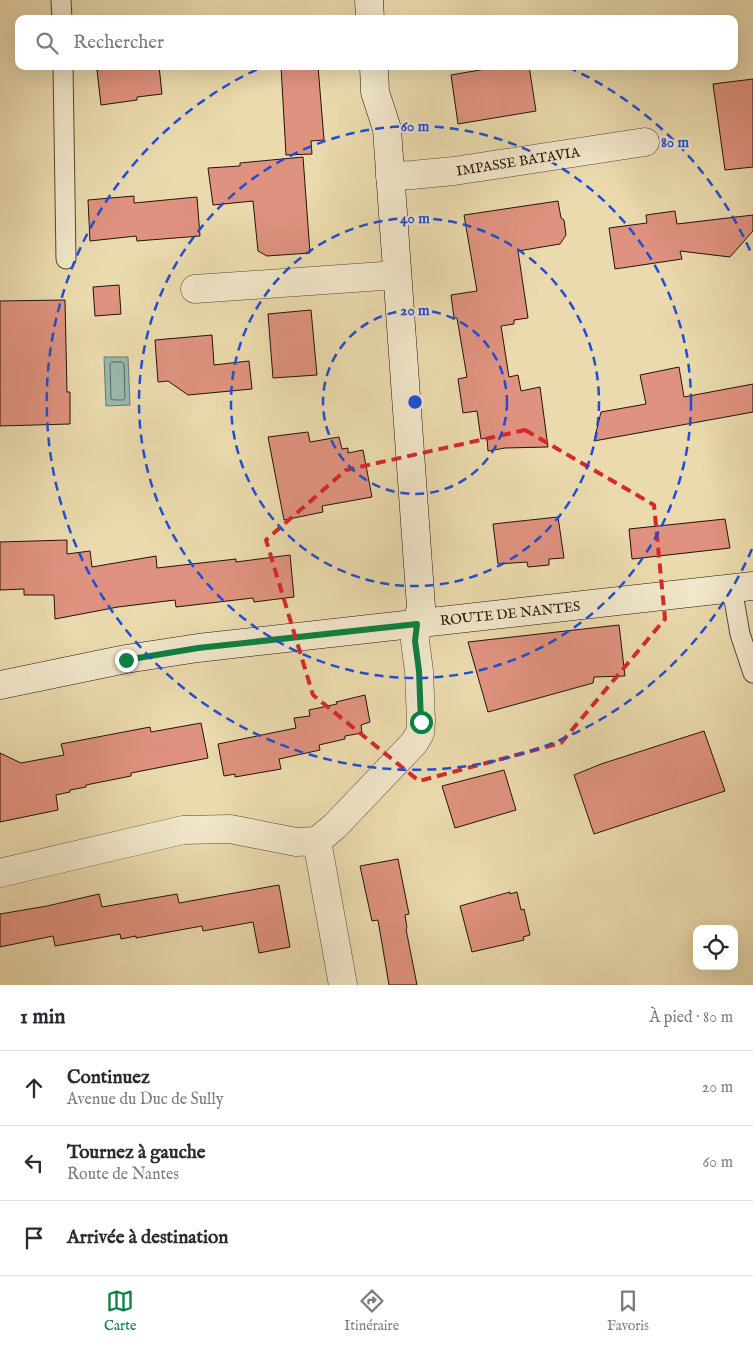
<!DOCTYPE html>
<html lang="fr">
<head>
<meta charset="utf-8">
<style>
	:root { --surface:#fff; --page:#f2f2f3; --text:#2b2b33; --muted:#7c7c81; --line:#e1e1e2; --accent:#0b8043 }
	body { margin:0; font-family:"IM FELL English",serif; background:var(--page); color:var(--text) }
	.controls { position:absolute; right:15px; bottom:15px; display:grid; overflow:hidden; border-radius:10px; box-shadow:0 5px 20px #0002 }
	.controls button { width:45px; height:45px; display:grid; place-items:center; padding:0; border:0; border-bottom:1px solid var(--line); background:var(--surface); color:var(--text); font:25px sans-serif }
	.stop { position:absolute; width:15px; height:15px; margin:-11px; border:4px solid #0b8043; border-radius:50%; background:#fff }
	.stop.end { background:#0b8043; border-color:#fff; box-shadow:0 1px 5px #0008 }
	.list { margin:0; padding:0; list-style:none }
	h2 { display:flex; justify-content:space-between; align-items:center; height:65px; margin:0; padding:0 20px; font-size:21px }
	h2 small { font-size:16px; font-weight:400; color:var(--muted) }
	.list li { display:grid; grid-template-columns:32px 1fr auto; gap:15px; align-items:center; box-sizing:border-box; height:75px; padding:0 20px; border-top:1px solid var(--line) }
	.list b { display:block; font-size:19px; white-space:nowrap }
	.list p { margin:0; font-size:16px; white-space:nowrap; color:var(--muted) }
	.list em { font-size:16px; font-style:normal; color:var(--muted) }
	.icon { flex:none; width:28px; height:28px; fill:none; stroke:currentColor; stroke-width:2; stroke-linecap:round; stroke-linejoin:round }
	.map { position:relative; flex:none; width:753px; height:985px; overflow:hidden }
	.search { position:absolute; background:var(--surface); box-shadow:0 5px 20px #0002; left:15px; right:15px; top:15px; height:55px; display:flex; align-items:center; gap:12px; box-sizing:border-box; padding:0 18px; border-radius:10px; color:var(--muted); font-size:19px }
	.sheet { height:290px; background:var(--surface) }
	nav { display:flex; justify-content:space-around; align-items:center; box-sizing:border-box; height:70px; border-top:1px solid var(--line); background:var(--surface); font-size:14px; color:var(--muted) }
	nav a { display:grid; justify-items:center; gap:2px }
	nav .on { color:var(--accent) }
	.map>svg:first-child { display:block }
	.water { fill:#98baae; stroke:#69776e }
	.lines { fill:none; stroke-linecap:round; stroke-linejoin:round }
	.shore { stroke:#5d665e; stroke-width:1 }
	.building { fill:#df927f; stroke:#22130d }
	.lane-casing { stroke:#544535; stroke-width:21 }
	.street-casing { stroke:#544535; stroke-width:29 }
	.secondary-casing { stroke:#22130d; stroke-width:29 }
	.lane { stroke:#f1e7ca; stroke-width:19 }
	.street { stroke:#f1e7ca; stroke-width:28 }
	.secondary { stroke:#f1e7ca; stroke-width:28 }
	.route { stroke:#0b8043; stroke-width:6 }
	.marked { fill:none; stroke:#d62828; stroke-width:4; stroke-dasharray:10 6; stroke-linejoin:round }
	.ring { fill:none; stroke:#1d4ed8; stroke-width:2.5; stroke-dasharray:9 6 }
	.labels { text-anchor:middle; stroke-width:4; stroke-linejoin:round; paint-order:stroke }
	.street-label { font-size:14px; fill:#22130d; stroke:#f1e7ca }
	.centre { fill:#1d4ed8; stroke:#f1e7ca; stroke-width:2.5 }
	.ring-label { font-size:15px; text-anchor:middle; font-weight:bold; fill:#1d4ed8; stroke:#f1e7ca; stroke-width:4; stroke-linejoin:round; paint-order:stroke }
</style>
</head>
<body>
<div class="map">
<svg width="753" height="985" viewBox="0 0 753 985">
	<rect width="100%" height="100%" fill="#eadaad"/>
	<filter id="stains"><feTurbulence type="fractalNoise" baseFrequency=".004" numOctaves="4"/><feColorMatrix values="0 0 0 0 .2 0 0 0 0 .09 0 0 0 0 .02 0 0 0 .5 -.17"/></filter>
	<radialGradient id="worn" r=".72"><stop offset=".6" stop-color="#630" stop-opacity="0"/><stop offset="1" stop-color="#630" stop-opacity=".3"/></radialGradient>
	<!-- water -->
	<path class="water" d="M104,357H128L130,405L106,406Z"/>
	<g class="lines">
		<!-- shore -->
		<path class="shore" d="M112,362H122L124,364L125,398L123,400H114L111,399L110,364Z"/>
	</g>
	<!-- building -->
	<path class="building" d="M123,66H159L162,94L137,97V100L101,105L97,70Z
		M281,66H318L324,140L311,141L312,154L286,155Z
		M503,66H529L536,111L458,124L451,75Z
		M753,79V167L725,170L713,84Z
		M303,157L310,253L267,256L258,251L253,201L213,205L208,168L240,166V163Z
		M134,196V203L197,197L200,236L137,241L136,236L90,241L88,200Z
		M558,201L561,218L564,220L566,235L560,244L518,251L528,318L514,320V324L501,326L509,377L518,375L521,391L540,387L548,447L505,448L488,451L487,438L481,439L477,411L463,413L458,379L467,377L457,318H454L451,295L477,291L464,215Z
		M675,211L677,224L753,215V231L730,257L680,251L682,259L615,269L609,228L647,223L646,215Z
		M119,285L121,314L95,316L93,287Z
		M65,300L67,392H70V424L0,426V301Z
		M311,310L317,375L273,378L268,314Z
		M212,335L214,365L249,361L252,389L188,395L168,381L158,382L155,340Z
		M679,367L684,397L753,384V412L594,441L601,412L646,404L640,375Z
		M308,432L310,442L339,437L342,449L348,448V453L363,450L372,497L322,506L323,512L284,520L268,437Z
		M558,517L564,558L549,559V565L528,567L527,562L498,564L493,524Z
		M725,519L730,548L632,559L629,529Z
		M67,540V554L90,551L92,567L156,556L157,568L236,559V562L290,555L294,597L254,602L253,598L176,607L175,600L118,607L55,619L54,595H24V589L0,590V542Z
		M619,625L625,676L594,677L593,683L488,712L468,642Z
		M365,695L370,722L361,725L362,733L345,736V739L319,745L320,750L279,759L281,769L235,777V774L224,776L218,744L296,728L294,718L310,716L309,710L337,704L336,702Z
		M201,723L208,758L131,773V776L86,785V787L70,790V792L56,795L58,810L0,822V753L21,763L64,755L61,744L150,727L151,732Z
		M704,731L725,791L594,834L574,775L601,764Z
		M504,770L516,810L455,828L442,786Z
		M398,859L409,914L405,915L407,928L406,929L417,985H389L378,920L372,921L360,866Z
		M279,885L290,947L259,953L253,922L203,931L202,926L136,938V936L121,939L120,934L55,946L53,936L0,947V914L47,906L99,894L102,907L177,894L179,903Z
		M510,892V894L517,892L521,910L524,909L530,935L523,937L524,940L472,952L460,906Z"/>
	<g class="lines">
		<defs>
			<path id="lane" d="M61,0L62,19
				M63,66L66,259
				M732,588L740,634L753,673"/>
			<path id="street" d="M390,176L412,175L454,171L645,142
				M195,289L397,275
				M0,873L183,830L230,829L296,842L317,841
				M343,985L317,841L335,826L414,743L420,733L421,721L419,671L415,641L417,624"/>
			<path id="secondary" d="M369,0L370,19
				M374,66L375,92L387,129L421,607L417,624
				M0,685L126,659L198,648L753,586"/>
		</defs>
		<!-- lane casing -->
		<use href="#lane" class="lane-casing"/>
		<!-- street casing -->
		<use href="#street" class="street-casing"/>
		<!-- secondary casing -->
		<use href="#secondary" class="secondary-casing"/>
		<!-- lane -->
		<use href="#lane" class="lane"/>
		<!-- street -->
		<use href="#street" class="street"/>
		<!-- secondary -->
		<use href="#secondary" class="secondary"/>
	</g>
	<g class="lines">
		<!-- route -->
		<path class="route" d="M126,660L198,648L417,624L415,641L419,671L421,722"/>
	</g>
	<!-- marked area -->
	<path class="marked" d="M525,430L654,505L665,619L561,743L419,781L313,695L266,540L346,470Z"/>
	<!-- distance rings -->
	<g class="ring">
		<circle cx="415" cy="402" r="92"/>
		<circle cx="415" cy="402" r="184"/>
		<circle cx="415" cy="402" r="276"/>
		<path d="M752 549A368 368 0 1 1 262 67M568 67A368 368 0 0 1 752 255"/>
	</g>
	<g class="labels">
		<!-- street labels -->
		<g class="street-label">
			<text transform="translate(518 161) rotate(-9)" y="5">IMPASSE BATAVIA</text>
			<text transform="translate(510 613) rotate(-6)" y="5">ROUTE DE NANTES</text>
		</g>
	</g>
	<circle cx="415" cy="402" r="8" class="centre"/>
	<g class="ring-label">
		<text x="415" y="131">60 m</text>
		<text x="675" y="147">80 m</text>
		<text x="415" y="223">40 m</text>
		<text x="415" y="315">20 m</text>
	</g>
	<rect width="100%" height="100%" filter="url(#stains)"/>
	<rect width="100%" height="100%" fill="url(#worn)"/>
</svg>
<div class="controls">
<button><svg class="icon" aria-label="locate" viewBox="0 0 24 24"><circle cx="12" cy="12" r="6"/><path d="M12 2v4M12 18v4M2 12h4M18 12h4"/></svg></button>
</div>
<div class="stop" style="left:421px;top:722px"></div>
<div class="stop end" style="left:126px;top:660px"></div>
<div class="search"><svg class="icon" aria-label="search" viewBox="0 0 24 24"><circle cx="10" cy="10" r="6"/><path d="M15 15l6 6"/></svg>Rechercher</div>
</div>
<section class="sheet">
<h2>1 min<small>À pied · 80 m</small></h2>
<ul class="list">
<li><svg class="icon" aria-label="ahead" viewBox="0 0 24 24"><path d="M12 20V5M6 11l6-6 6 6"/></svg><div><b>Continuez</b><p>Avenue du Duc de Sully</p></div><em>20 m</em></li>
<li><svg class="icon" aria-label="left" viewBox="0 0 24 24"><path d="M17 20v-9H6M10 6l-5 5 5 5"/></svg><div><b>Tournez à gauche</b><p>Route de Nantes</p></div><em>60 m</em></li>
<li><svg class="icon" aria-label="arrive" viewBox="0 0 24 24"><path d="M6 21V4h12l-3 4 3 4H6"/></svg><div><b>Arrivée à destination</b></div></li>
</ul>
</section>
<nav>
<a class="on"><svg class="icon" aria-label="map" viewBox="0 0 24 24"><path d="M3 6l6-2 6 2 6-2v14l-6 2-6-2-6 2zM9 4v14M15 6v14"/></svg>Carte</a>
<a><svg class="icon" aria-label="directions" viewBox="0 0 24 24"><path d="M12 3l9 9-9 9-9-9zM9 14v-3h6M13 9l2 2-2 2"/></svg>Itinéraire</a>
<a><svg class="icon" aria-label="saved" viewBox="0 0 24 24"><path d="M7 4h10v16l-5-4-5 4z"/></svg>Favoris</a>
</nav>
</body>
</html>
